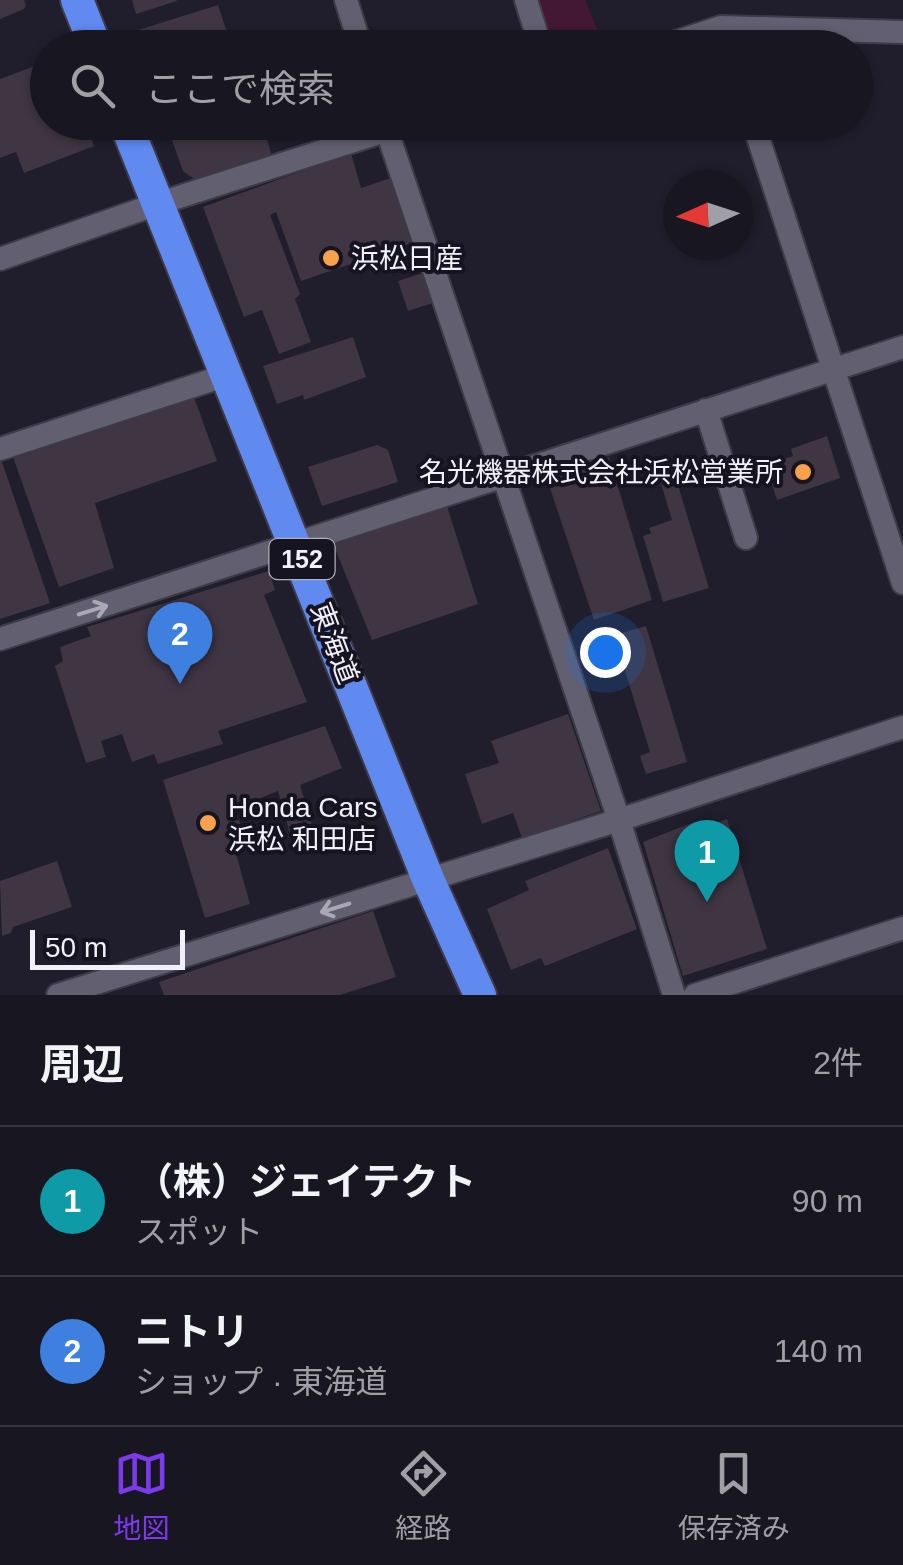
<!DOCTYPE html>
<html lang="ja">
<head>
<meta charset="utf-8">
<style>
	:root { --surface:#181621; --page:#25232e; --text:#f1f3f6; --muted:#9f9fa5; --line:#36353f; --accent:#7c3aed }
	body { margin:0; font-family:Helvetica,"Noto Sans JP",sans-serif; background:var(--page); color:var(--text) }
	.compass { position:absolute; left:663px; top:170px; width:90px; height:90px; border-radius:50%; background:var(--surface); box-shadow:0 2px 8px #0004; rotate:267deg }
	.scale { position:absolute; left:30px; bottom:25px; width:155px; box-sizing:border-box; padding-left:10px; border:5px solid #f2f1fb; border-top:0; font-size:28px; line-height:35px; white-space:nowrap; color:#f2f1fb; -webkit-text-stroke:8px #171422; paint-order:stroke }
	.you { position:absolute; left:605px; top:652px; width:35px; height:35px; margin:-25px; border:8px solid #fff; border-radius:50%; background:#1a73e8; box-shadow:0 0 0 15px #1a73e833 }
	.badge { display:grid; place-items:center; width:65px; height:65px; border-radius:50%; background:var(--accent); color:#fff; font-size:32px; font-weight:700 }
	.pin { position:absolute; translate:-50% -82px; filter:drop-shadow(0 2px 5px #0008) }
	.pin::after { content:''; position:absolute; top:52px; width:35px; height:30px; background:inherit; clip-path:polygon(0 0,100% 0,50% 100%) }
	.list { margin:0; padding:0; list-style:none }
	h2 { display:flex; justify-content:space-between; align-items:center; height:130px; margin:0; padding:0 40px; font-size:42px }
	h2 small { font-size:32px; font-weight:400; color:var(--muted) }
	.list li { display:grid; grid-template-columns:65px 1fr auto; gap:30px; align-items:center; box-sizing:border-box; height:150px; padding:0 40px; border-top:2px solid var(--line) }
	.list b { display:block; font-size:38px; white-space:nowrap }
	.list p { margin:0; font-size:32px; white-space:nowrap; color:var(--muted) }
	.list em { font-size:32px; font-style:normal; color:var(--muted) }
	.icon { flex:none; width:55px; height:55px; fill:none; stroke:currentColor; stroke-width:2; stroke-linecap:round; stroke-linejoin:round }
	.map { position:relative; flex:none; width:903px; height:995px; overflow:hidden }
	.search { position:absolute; background:var(--surface); box-shadow:0 2px 8px #0004; left:30px; right:30px; top:30px; height:110px; display:flex; align-items:center; gap:25px; box-sizing:border-box; padding:0 35px; border-radius:55px; color:var(--muted); font-size:38px }
	.sheet { height:430px; background:var(--surface) }
	nav { display:flex; justify-content:space-around; align-items:center; box-sizing:border-box; height:140px; border-top:2px solid var(--line); background:var(--surface); font-size:28px; color:var(--muted) }
	nav a { display:grid; justify-items:center; gap:5px }
	nav .on { color:var(--accent) }
	.map>svg:first-child { display:block }
	.green { fill:#431834 }
	.building { fill:#3f3543 }
	.lines { fill:none; stroke-linecap:round; stroke-linejoin:round }
	.minor-casing { stroke:#3d3b47; stroke-width:26 }
	.highway-casing { stroke:#3d3b47; stroke-width:36 }
	.minor { stroke:#625f70; stroke-width:22 }
	.highway { stroke:#608af0; stroke-width:32 }
	.oneway { stroke:#aaa8b6 }
	.poi-dot { fill:#f8a04b; stroke:#171422; stroke-width:4 }
	.labels { text-anchor:middle; stroke-width:8; stroke-linejoin:round; paint-order:stroke }
	.shield { fill:#171422; stroke:#b0afba; stroke-width:2.5 }
	.shield-label { font-size:25px; font-weight:bold; fill:#f2f1fb }
	.poi-label { font-size:28px; fill:#f2f1fb; stroke:#171422; text-anchor:start }
	.street-label { font-size:28px; fill:#f2f1fb; stroke:#171422 }
</style>
</head>
<body>
<div class="map">
<svg width="903" height="995" viewBox="0 0 903 995">
	<rect width="100%" height="100%" fill="#201e2c"/>
	<!-- green -->
	<path class="green" d="M537,0H585L604,47H554Z"/>
	<!-- building -->
	<path class="building" d="M0,0H24L26,5L24,9L0,19Z
		M132,0H176L177,1L136,14Z
		M218,5L232,48H188L199,43L196,32L161,43L137,44L135,31Z
		M48,61V122H85L94,146L24,173L16,152L0,158V79Z
		M213,122H262L273,160L201,184L183,171L171,137Z
		M351,153L361,188L397,176L418,241L301,281L276,212L270,215L300,294L295,299L311,342L279,354L262,310L244,317L203,207Z
		M426,272L436,302L408,311L398,281Z
		M353,337L366,377L304,400L303,395L277,404L263,366Z
		M194,397L217,461L95,503L114,568L59,587L13,457Z
		M827,436L840,478L777,500L766,465L793,456L791,449Z
		M377,445L388,450L398,482L322,506L308,467Z
		M0,456L50,603L0,619Z
		M609,457L652,600L594,620L547,479Z
		M675,475L709,588L663,602L643,536L651,533L649,528L672,520L660,480Z
		M446,503L478,604L372,640L332,541Z
		M269,571L275,590L264,595L307,702L218,731L223,744L158,764L154,754L132,762L122,734L101,741L106,757L86,763L55,666L63,661L60,647L91,636L87,627Z
		M646,626L687,762L646,774L640,756L650,752L614,635Z
		M568,714L601,811L522,838L513,813L482,824L465,774L499,763L491,741Z
		M325,726L342,768L300,785L312,825L290,834L278,791L230,810L232,822L239,820L241,826L230,832L250,904L205,918L163,780Z
		M727,819L767,949L683,976L643,842L694,822L696,830Z
		M608,848L637,929L545,966L541,958L511,970L487,909L529,890L525,881Z
		M57,861L72,907L13,927L11,933L2,936L0,881Z
		M373,911L396,977L340,995H164L159,982Z"/>
	<g class="lines">
		<defs>
			<path id="minor" d="M346,0L361,48
				M526,0L541,48
				M721,27L903,32
				M657,48L721,27L728,48
				M384,122L619,820L674,995
				M753,122L903,583
				M0,259L157,204L413,122
				M706,410L746,538
				M0,449L227,375
				M0,639L903,347
				M58,995L619,820L903,727
				M695,995L903,928"/>
			<path id="highway" d="M77,0L96,48
				M125,122L428,879L480,995"/>
		</defs>
		<!-- minor casing -->
		<use href="#minor" class="minor-casing"/>
		<!-- highway casing -->
		<use href="#highway" class="highway-casing"/>
		<!-- minor -->
		<use href="#minor" class="minor"/>
		<!-- highway -->
		<use href="#highway" class="highway"/>
	</g>
	<!-- one-way arrows -->
	<defs><path id="oneway-shaft" d="M-6 0H5M1.5-3L5.5 0L1.5 3" fill="none" stroke-width="1.6" stroke-linecap="round" stroke-linejoin="round" transform="scale(2.5)"/></defs>
	<g class="oneway">
		<use href="#oneway-shaft" transform="translate(93 610) rotate(-17)"/>
		<use href="#oneway-shaft" transform="translate(335 908) rotate(163)"/>
	</g>
	<!-- markers -->
	<g class="poi-dot">
		<circle cx="331" cy="258" r="10"/>
		<circle cx="803" cy="472" r="10"/>
		<circle cx="208" cy="823" r="10"/>
	</g>
	<g class="labels">
		<!-- shield labels -->
		<rect class="shield" x="269.5" y="539" width="65" height="40" rx="8"/>
		<g class="shield-label">
			<text x="302" y="568">152</text>
		</g>
		<!-- poi labels -->
		<g class="poi-label">
			<text x="351" y="268">浜松日産</text>
			<text x="783" y="482" text-anchor="end">名光機器株式会社浜松営業所</text>
			<text x="228" y="817">Honda Cars<tspan x="228" dy="32">浜松 和田店</tspan></text>
		</g>
		<!-- street labels -->
		<g class="street-label">
			<text transform="translate(335 643) rotate(69)" y="10">東海道</text>
		</g>
	</g>
</svg>
<svg class="compass" viewBox="-18 -18 36 36"><path d="M0-13l5 13h-10z" fill="#e53935"/><path d="M0 13l5-13h-10z" fill="#9f9fa5"/></svg>
<div class="scale">50 m</div>
<div class="you"></div>
<div class="pin badge" style="left:707px;top:902px;background:#0f9aa8">1</div>
<div class="pin badge" style="left:180px;top:684px;background:#3f7fe0">2</div>
<div class="search"><svg class="icon" aria-label="search" viewBox="0 0 24 24"><circle cx="10" cy="10" r="6"/><path d="M15 15l6 6"/></svg>ここで検索</div>
</div>
<section class="sheet">
<h2>周辺<small>2件</small></h2>
<ul class="list">
<li><span class="badge" style="background:#0f9aa8">1</span><div><b>（株）ジェイテクト</b><p>スポット</p></div><em>90 m</em></li>
<li><span class="badge" style="background:#3f7fe0">2</span><div><b>ニトリ</b><p>ショップ · 東海道</p></div><em>140 m</em></li>
</ul>
</section>
<nav>
<a class="on"><svg class="icon" aria-label="map" viewBox="0 0 24 24"><path d="M3 6l6-2 6 2 6-2v14l-6 2-6-2-6 2zM9 4v14M15 6v14"/></svg>地図</a>
<a><svg class="icon" aria-label="directions" viewBox="0 0 24 24"><path d="M12 3l9 9-9 9-9-9zM9 14v-3h6M13 9l2 2-2 2"/></svg>経路</a>
<a><svg class="icon" aria-label="saved" viewBox="0 0 24 24"><path d="M7 4h10v16l-5-4-5 4z"/></svg>保存済み</a>
</nav>
</body>
</html>
